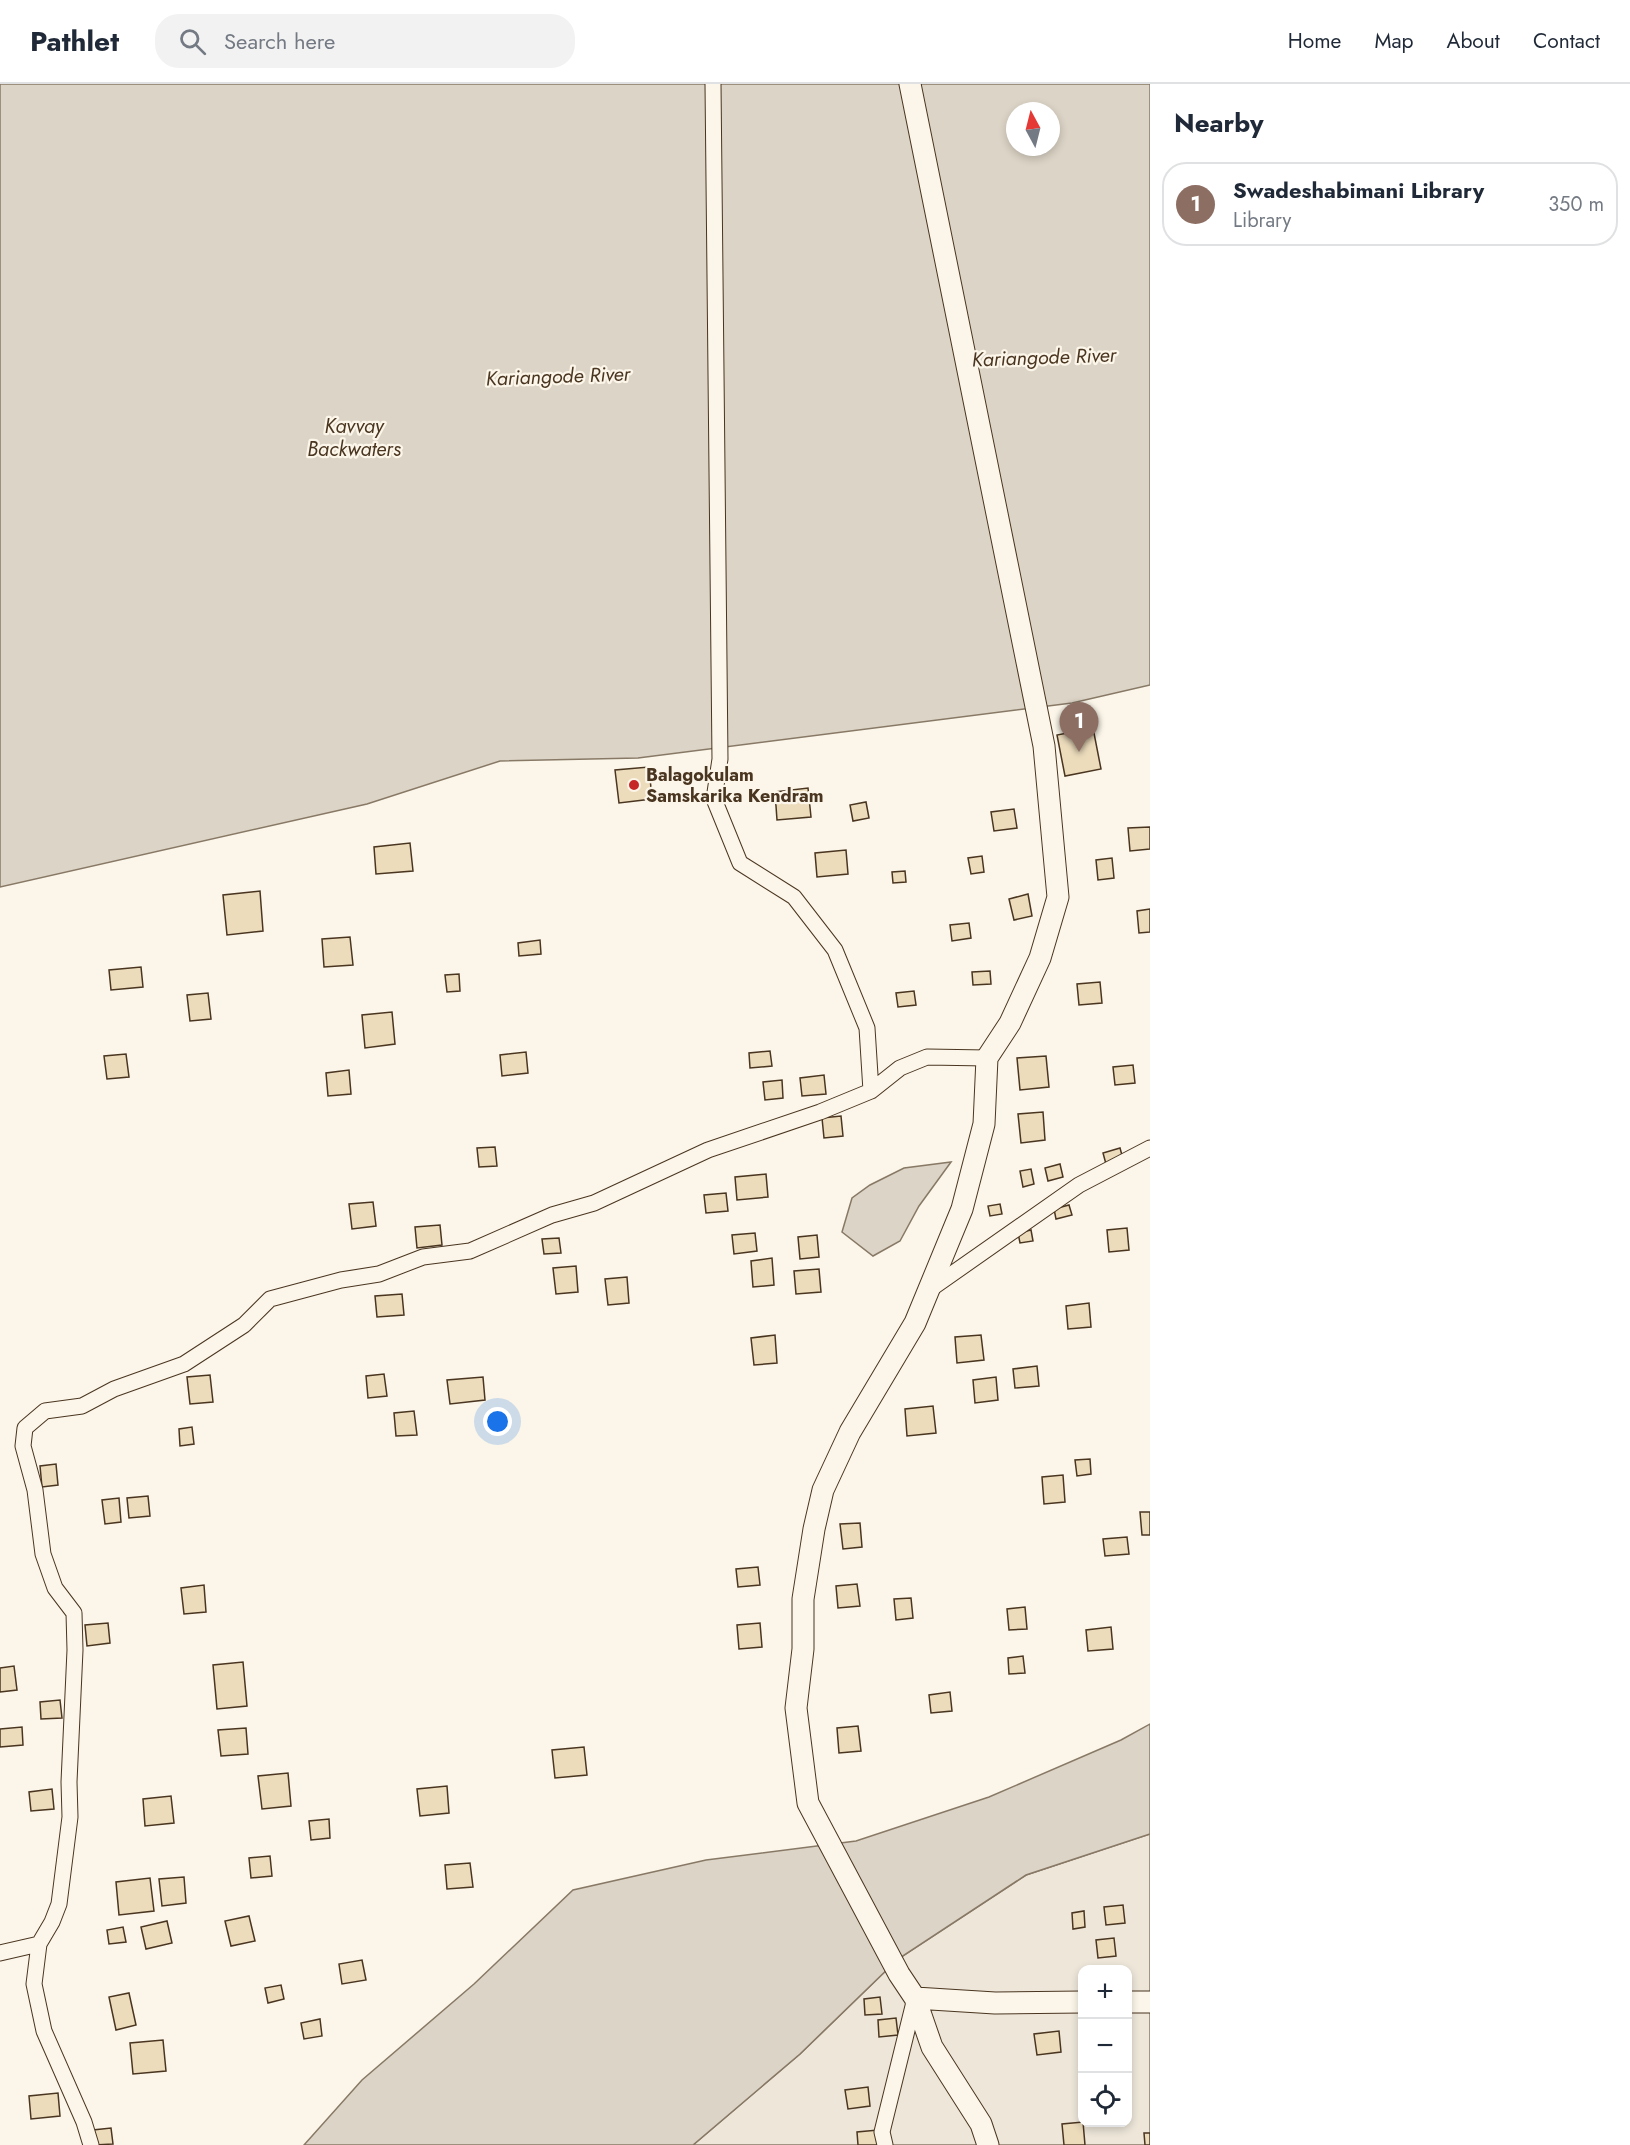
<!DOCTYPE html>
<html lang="en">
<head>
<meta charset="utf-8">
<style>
	:root { --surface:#fff; --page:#f2f2f3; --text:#1f2937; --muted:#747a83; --line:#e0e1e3; --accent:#2563eb }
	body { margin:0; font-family:Jost,sans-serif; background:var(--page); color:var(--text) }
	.controls { position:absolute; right:18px; bottom:18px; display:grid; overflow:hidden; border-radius:12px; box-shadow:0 3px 9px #0003 }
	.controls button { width:54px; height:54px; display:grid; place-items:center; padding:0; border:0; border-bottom:2px solid var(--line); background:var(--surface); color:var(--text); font:30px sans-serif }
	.compass { position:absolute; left:1006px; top:18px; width:54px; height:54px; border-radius:50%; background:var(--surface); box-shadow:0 3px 9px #0003; rotate:353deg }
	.you { position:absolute; left:498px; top:1338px; width:21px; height:21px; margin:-15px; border:4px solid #fff; border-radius:50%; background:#1a73e8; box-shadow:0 0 0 9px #1a73e833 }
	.badge { display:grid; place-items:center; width:39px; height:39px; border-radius:50%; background:var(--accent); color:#fff; font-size:20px; font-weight:700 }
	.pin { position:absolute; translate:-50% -50px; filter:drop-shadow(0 2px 3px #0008) }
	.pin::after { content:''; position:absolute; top:32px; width:21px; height:18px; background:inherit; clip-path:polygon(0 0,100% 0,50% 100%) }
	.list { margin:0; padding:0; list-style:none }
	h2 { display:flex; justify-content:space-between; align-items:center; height:78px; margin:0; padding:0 24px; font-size:26px }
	h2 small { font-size:20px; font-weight:400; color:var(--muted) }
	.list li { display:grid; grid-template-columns:39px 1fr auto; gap:18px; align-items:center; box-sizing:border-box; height:84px; margin:0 12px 12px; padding:0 12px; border:2px solid var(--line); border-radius:24px }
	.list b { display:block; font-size:22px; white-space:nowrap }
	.list p { margin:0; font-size:20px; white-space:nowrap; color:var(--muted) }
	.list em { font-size:20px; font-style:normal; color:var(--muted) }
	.icon { flex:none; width:33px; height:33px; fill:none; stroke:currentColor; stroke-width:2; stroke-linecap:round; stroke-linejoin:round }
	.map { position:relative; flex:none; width:1150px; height:2061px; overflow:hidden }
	header { display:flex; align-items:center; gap:36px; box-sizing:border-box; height:84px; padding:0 30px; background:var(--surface); border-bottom:2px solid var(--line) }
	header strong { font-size:28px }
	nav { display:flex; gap:33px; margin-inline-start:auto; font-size:21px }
	.search { width:420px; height:54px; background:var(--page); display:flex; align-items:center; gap:15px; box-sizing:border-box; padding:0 21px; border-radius:24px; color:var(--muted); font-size:22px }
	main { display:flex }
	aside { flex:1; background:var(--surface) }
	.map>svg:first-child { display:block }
	.green { fill:#ede6d9; stroke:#887966; stroke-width:1.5; fill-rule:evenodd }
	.water { fill:#dcd4c6; stroke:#887966; stroke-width:1.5; fill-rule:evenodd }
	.building { fill:#ecdcbc; stroke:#4a3520; stroke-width:1.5 }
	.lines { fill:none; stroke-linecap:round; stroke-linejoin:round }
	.street-casing { stroke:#4a3520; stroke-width:17 }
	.secondary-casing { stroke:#4a3520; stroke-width:23 }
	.street { stroke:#fbf6e9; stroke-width:15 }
	.secondary { stroke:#fbf6e9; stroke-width:21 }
	.poi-dot { fill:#c62828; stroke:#fbf6e9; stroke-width:2 }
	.labels { text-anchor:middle; stroke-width:4.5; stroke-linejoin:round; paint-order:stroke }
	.poi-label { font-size:18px; font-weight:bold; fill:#4a3520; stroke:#fbf6e9; text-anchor:start }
	.water-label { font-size:20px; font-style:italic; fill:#4a3520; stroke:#fbf6e9 }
</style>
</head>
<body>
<header>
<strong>Pathlet</strong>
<div class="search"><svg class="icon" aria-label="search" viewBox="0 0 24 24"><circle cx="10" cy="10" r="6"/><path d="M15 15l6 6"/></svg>Search here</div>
<nav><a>Home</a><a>Map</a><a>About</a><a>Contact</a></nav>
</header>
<main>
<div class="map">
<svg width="1150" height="2061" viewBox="0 0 1150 2061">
	<rect width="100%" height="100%" fill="#fbf6e9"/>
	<!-- green -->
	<path class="green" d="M1150,1750V2061H693L800,1970L898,1875L1026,1791ZM1082,1886H1128V2038H1082Z"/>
	<!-- water -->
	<path class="water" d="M0,0H1150V601L1072,619L638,674L500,677L367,720L0,803ZM1015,27H1051V63H1015Z
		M951,1078L919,1122L900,1157L873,1172L842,1148L852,1114L870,1101L904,1084Z
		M1150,1640V1750L1026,1791L898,1875L800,1970L693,2061H304L362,1996L474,1900L573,1806L706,1776L856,1757L989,1713L1121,1656Z"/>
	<!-- building -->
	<path class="building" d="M1093,644L1101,685L1065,692L1057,651Z
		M649,683L652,715L619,719L615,686Z
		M808,704L811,733L777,736L775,708Z
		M866,718L869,734L853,737L850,721Z
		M1014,725L1017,744L994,747L991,728Z
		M1150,743V765L1130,767L1128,744Z
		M410,759L413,787L376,790L374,763Z
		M846,766L848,790L817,793L815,769Z
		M982,772L984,788L971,790L968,774Z
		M1112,774L1114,794L1098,796L1096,776Z
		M905,787L906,798L893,799L892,788Z
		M260,807L263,847L227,851L223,811Z
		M1028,810L1032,832L1014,836L1009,815Z
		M1150,825V848L1139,849L1137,827Z
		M969,839L971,854L952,857L950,841Z
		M350,853L353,881L324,883L322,855Z
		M540,856L541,870L519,872L518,859Z
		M141,883L143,903L111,906L109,886Z
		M990,887L991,900L973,901L972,888Z
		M459,890L460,907L447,908L445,891Z
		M1100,898L1102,919L1079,921L1077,900Z
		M914,907L916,921L898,923L896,909Z
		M208,909L211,935L190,937L187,911Z
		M392,928L395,960L365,964L362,931Z
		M770,967L772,982L750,984L749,969Z
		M526,968L528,989L502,992L500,971Z
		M126,970L129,993L107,995L104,972Z
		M1046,972L1049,1003L1020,1006L1017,974Z
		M1133,981L1135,999L1115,1001L1113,983Z
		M349,986L351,1010L328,1012L326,989Z
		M824,991L826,1010L802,1012L800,994Z
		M782,996L783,1014L765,1016L763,998Z
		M1043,1028L1045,1056L1021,1059L1018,1030Z
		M841,1032L843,1052L824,1054L822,1034Z
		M495,1063L497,1082L479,1083L477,1064Z
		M1120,1064L1123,1075L1106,1080L1103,1069Z
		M1060,1080L1063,1093L1048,1097L1045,1084Z
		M1031,1085L1034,1100L1023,1103L1020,1087Z
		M766,1090L768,1113L737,1116L735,1093Z
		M726,1109L728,1127L706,1129L704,1111Z
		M373,1118L376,1142L352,1145L349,1120Z
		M1000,1120L1002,1130L990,1132L988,1122Z
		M1069,1121L1072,1131L1056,1135L1054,1125Z
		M440,1141L442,1161L417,1164L415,1143Z
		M1127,1144L1129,1166L1109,1168L1107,1146Z
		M1031,1146L1033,1157L1020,1159L1018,1149Z
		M755,1149L757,1167L734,1170L732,1151Z
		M817,1151L819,1173L800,1175L798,1153Z
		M559,1154L561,1169L544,1170L542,1155Z
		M772,1174L774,1201L753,1203L751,1177Z
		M576,1182L578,1208L556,1210L553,1184Z
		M819,1185L821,1208L796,1210L794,1187Z
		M627,1193L629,1219L608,1221L605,1195Z
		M402,1210L404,1231L377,1233L375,1212Z
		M1089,1219L1091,1243L1068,1245L1066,1222Z
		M775,1251L777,1279L754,1281L751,1254Z
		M981,1251L984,1276L957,1279L955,1253Z
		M1037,1282L1039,1302L1015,1304L1013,1285Z
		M384,1290L387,1312L368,1314L366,1292Z
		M210,1291L213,1318L190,1320L187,1293Z
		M483,1293L485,1316L450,1320L447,1296Z
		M996,1293L998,1316L975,1319L973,1296Z
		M933,1322L936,1349L907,1352L905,1325Z
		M414,1327L417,1351L396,1352L394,1329Z
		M192,1343L194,1360L180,1362L179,1345Z
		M1090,1375L1091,1390L1077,1392L1075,1376Z
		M56,1380L58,1401L42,1403L40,1382Z
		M1063,1391L1065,1418L1044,1420L1042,1393Z
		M148,1412L150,1432L129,1434L127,1414Z
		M119,1414L121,1438L105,1440L102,1416Z
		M1140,1428H1150V1451H1142Z
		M860,1439L862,1463L843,1465L840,1440Z
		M1127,1453L1129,1470L1105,1472L1103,1455Z
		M758,1483L760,1501L738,1503L736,1485Z
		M857,1500L860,1522L838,1524L836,1502Z
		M204,1501L206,1528L184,1530L181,1504Z
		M911,1514L913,1534L896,1536L894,1515Z
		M1025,1523L1027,1545L1009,1546L1007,1525Z
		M108,1539L110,1559L87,1562L85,1541Z
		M760,1539L762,1563L739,1565L737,1541Z
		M1111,1543L1113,1565L1088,1567L1086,1546Z
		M1023,1572L1025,1589L1009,1590L1008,1574Z
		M243,1578L247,1622L217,1625L213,1581Z
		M14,1582L17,1606L0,1608V1584Z
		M950,1608L952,1627L931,1629L929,1611Z
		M60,1616L62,1634L41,1635L40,1618Z
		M858,1642L861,1667L839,1669L837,1644Z
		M22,1643L23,1661L0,1663V1645Z
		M246,1644L248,1670L221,1672L218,1646Z
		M584,1663L587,1691L555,1694L552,1666Z
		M288,1689L291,1722L262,1725L258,1692Z
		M447,1702L449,1729L420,1732L417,1705Z
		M52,1705L54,1725L31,1727L29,1708Z
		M171,1712L174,1739L145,1742L143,1715Z
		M329,1735L330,1754L311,1756L309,1737Z
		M270,1772L272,1792L251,1794L249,1774Z
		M470,1779L473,1803L447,1805L445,1781Z
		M184,1793L186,1819L162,1822L159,1795Z
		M150,1794L154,1827L119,1831L116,1798Z
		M1123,1821L1125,1839L1106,1841L1104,1823Z
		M1084,1827L1085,1843L1073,1845L1072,1829Z
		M249,1832L255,1857L231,1862L225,1837Z
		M167,1837L172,1859L146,1865L141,1843Z
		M123,1843L126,1858L109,1860L107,1846Z
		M1114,1854L1116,1872L1098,1874L1096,1856Z
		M362,1876L366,1896L342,1900L339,1880Z
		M281,1901L284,1915L268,1919L265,1904Z
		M129,1909L136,1941L116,1946L109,1913Z
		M880,1913L882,1930L865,1931L864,1915Z
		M896,1934L898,1951L879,1953L878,1936Z
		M320,1935L322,1952L304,1955L301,1939Z
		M1059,1947L1061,1968L1037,1971L1034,1950Z
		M163,1956L166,1987L133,1990L130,1959Z
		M868,2003L870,2022L848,2025L845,2006Z
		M58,2009L60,2032L31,2035L29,2012Z
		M1083,2038L1085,2061H1064L1062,2040Z
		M111,2044L113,2060L94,2061L93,2046Z
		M878,2046L880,2061H858L857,2048Z
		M1144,2049H1150V2061H1145Z"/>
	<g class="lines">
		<defs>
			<path id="street" d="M713,0L720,675L714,715L740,779L794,813L835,866L867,944L871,1007
				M929,1206L1079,1101L1150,1064
				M0,1869L39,1860
				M91,2061L84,2038L44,1947L34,1900L39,1860L52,1838L59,1820L70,1733L69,1698L75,1566L74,1529L55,1504L43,1470L35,1406L23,1362L25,1344L45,1327L82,1322L114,1305L184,1280L244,1241L270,1215L341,1196L379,1190L423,1173L470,1167L552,1131L594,1119L708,1066L820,1028L871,1007L900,984L927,973L987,974
				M885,2061L882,2048L915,1914"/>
			<path id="secondary" d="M910,0L1044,662L1058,813L1040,874L1010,939L987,974L984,1040L962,1125L915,1239L850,1348L823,1406L814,1445L803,1515V1565L796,1624L808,1719L899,1890L915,1914L932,1963L981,2040L988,2061
				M915,1914L995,1919L1082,1918
				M1128,1918H1150"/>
		</defs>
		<!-- street casing -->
		<use href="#street" class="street-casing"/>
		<!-- secondary casing -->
		<use href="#secondary" class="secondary-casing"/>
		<!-- street -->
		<use href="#street" class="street"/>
		<!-- secondary -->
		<use href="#secondary" class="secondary"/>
	</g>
	<!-- markers -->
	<circle class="poi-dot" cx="634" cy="701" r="6"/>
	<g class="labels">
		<!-- poi labels -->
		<g class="poi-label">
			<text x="646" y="697">Balagokulam<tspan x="646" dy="21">Samskarika Kendram</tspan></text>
		</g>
		<!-- water labels -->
		<g class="water-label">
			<text transform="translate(1044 273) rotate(-2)" y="7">Kariangode River</text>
			<text transform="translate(558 292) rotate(-2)" y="7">Kariangode River</text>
			<text x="354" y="349">Kavvay<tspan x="354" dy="23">Backwaters</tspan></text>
		</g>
	</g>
</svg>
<div class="controls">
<button>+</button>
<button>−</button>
<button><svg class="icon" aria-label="locate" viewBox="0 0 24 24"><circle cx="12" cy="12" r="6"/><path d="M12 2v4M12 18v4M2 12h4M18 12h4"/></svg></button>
</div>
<svg class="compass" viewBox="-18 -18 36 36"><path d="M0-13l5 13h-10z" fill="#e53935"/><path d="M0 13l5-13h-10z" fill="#747a83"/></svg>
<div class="you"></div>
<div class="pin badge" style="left:1079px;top:668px;background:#8d6e63">1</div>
</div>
<aside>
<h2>Nearby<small></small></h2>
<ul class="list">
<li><span class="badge" style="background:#8d6e63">1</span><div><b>Swadeshabimani Library</b><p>Library</p></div><em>350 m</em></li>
</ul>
</aside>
</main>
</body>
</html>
